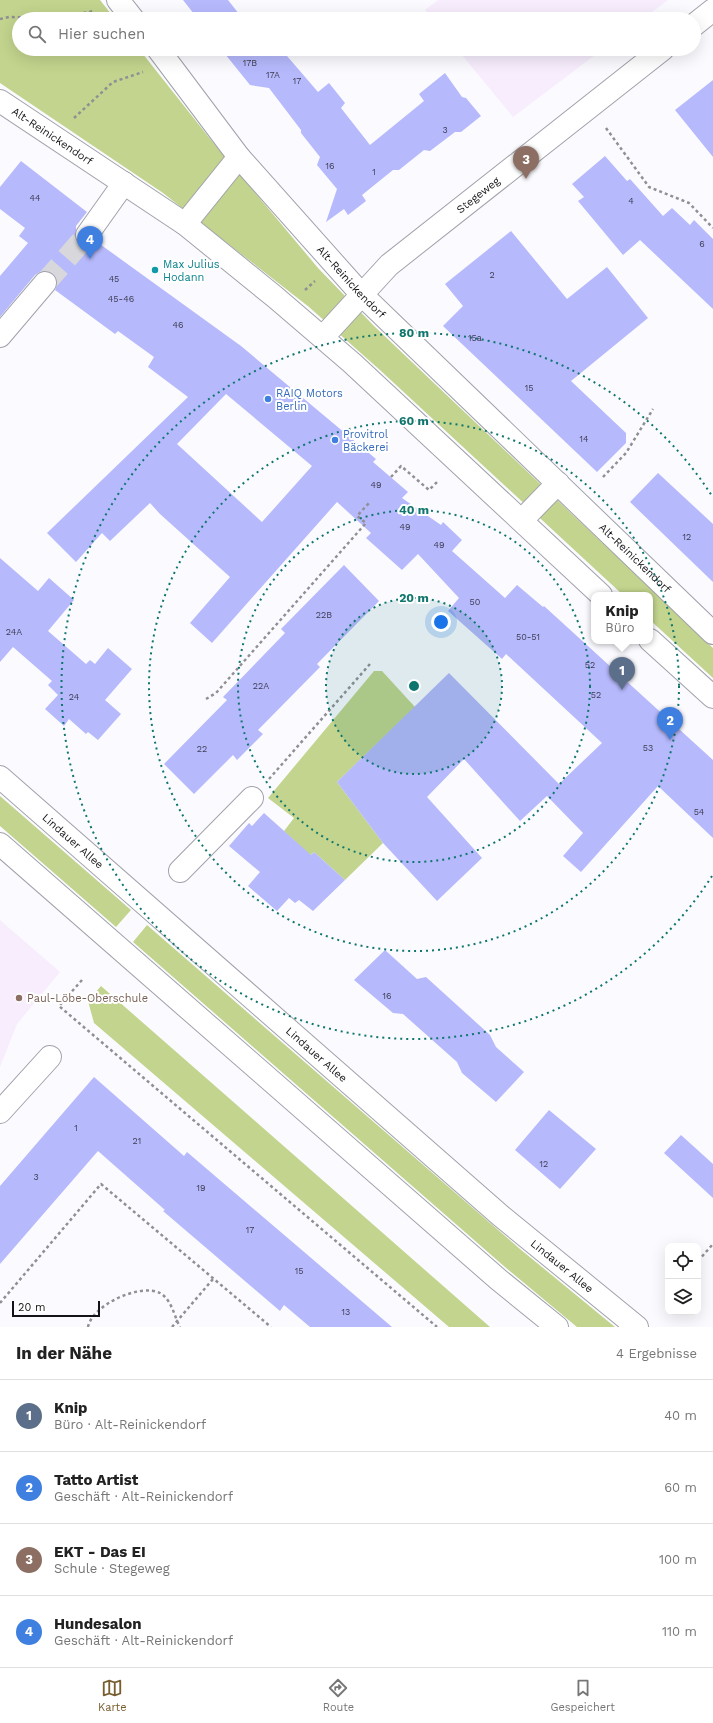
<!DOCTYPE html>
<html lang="de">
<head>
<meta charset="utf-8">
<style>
	:root { --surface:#fff; --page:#f6f6f6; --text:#222; --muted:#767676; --line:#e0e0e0; --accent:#785d2f }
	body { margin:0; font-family:"Work Sans",sans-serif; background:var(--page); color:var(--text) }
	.controls { position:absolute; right:12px; bottom:12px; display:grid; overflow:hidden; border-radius:8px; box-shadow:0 4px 16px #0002 }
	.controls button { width:36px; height:36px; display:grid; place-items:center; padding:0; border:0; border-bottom:1px solid var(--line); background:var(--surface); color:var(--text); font:20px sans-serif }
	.scale { position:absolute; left:12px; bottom:10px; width:88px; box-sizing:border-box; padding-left:4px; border:2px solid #141418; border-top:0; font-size:11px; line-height:14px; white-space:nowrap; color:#141418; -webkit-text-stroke:3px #fff; paint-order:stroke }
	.you { position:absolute; left:441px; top:622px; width:14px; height:14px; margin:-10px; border:3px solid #fff; border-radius:50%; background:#1a73e8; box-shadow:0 0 0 6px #1a73e833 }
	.badge { display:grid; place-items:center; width:26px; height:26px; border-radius:50%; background:var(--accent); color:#fff; font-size:13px; font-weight:700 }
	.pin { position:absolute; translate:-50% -33px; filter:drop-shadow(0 1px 2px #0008) }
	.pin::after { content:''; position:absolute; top:21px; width:14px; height:12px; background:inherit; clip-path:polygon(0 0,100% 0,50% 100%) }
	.popup { position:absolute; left:591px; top:592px; width:62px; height:52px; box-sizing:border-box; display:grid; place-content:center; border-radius:8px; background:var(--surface); filter:drop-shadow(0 1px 3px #0005); font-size:13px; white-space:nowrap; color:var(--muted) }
	.popup b { font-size:15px; color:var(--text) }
	.popup::after { content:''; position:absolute; left:50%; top:100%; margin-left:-8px; border:8px solid transparent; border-top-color:var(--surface) }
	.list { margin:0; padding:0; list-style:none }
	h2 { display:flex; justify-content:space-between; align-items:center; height:52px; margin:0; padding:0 16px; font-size:17px }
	h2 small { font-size:13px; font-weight:400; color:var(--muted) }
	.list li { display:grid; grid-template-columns:26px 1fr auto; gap:12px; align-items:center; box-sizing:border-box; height:72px; padding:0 16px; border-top:1px solid var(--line) }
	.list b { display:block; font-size:15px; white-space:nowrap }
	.list p { margin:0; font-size:13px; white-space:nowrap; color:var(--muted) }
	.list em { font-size:13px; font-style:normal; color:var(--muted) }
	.icon { flex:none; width:22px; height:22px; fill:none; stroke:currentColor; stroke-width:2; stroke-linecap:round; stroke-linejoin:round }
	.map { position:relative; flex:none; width:713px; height:1327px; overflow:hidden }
	.search { position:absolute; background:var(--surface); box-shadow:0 4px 16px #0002; left:12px; right:12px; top:12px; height:44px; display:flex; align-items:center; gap:10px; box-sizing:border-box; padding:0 14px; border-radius:22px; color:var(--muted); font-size:15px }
	.sheet { height:340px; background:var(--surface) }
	nav { display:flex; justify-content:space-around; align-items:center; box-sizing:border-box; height:56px; border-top:1px solid var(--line); background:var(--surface); font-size:11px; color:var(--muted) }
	nav a { display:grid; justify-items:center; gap:2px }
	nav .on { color:var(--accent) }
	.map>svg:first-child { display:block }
	.education { fill:#f7edfd }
	.green { fill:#c2d48d }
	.building { fill:#b6b9fc; fill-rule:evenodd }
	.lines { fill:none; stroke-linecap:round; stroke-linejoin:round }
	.minor-tunnel { stroke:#d8d8dc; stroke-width:22; stroke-dasharray:22 11; stroke-linecap:butt }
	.minor-casing { stroke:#a1a2ab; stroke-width:24 }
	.major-casing { stroke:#a1a2ab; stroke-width:24 }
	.path { stroke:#909094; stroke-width:2.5; stroke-dasharray:3 3; stroke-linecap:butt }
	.minor { stroke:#fff; stroke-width:22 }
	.major { stroke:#fff; stroke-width:22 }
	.ring { fill:none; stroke:#0f766e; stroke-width:2; stroke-dasharray:2 4 }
	.culture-dot { fill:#0f9aa8; stroke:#fff; stroke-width:1.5 }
	.shop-dot { fill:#3f7fe0; stroke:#fff; stroke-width:1.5 }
	.education-dot { fill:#8d6e63; stroke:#fff; stroke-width:1.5 }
	.labels { text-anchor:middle; stroke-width:4; stroke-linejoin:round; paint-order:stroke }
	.number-label { font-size:9px; fill:#3c3d51 }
	.street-label { font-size:11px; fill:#141418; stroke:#fff }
	.culture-label { font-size:11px; fill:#0d838f; stroke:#fff; text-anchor:start }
	.shop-label { font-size:11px; fill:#366cbe; stroke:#fff; text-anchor:start }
	.education-label { font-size:11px; fill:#785e54; stroke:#fff; text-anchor:start }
	.centre { fill:#0f766e; stroke:#fff; stroke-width:2 }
	.ring-label { font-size:12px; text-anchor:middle; font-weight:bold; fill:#0f766e; stroke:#fff; stroke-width:4; stroke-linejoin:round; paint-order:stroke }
</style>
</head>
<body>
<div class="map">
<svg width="713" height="1327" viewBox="0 0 713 1327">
	<rect width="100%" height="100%" fill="#fbfbff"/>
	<!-- education -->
	<path class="education" d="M438,0H668L643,19H433L425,10Z
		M457,49H603L513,117Z
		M0,920L60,972L17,1024L0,1067Z"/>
	<!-- green -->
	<path class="green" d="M0,0H100L115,19H19V49H139L211,140L318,268L374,326L713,648V678L650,620V595H623L381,371L309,307L163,193L0,83Z
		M374,671H382L415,707L337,782L383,843L345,880L314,852L306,860L293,848L297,843L284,831L294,818L268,798Z
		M0,796L131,910L116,927L0,826Z
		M147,925L520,1249L615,1327H577L505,1267L133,942Z
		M101,986L490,1327H449L94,1023L88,1001Z"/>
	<!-- building -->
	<path class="building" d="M183,0H228L243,19H198Z
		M221,49H281L318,92L329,83L345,103L341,108L370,145L424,101L419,94L445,73L462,97L466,98L481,116L461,132H455L430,151L424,150L399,170H393L362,195L366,201L348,215L344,209L326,222L337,189L317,165L320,157L301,133V130L269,88L250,85Z
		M713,80V157L675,110Z
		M605,156L627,181L630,179L663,216L672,208L690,225L694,220L713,239V309L640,240L623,255L578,201L584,197L572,184Z
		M21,161L87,212L76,226V240L79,245L86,247L93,246L97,242L241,346L376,459L373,462L408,492L402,498L441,525L443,522L462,540L452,551L505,598L517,585L543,607L544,606L713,760V838L658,786L581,872L563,856L583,833L547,796L520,821L464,759L427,797L482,858L437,901L383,843L337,782L449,673L559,784L602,743L506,654L502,659L448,611L459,598L418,554L402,570L366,538L371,533L337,502L212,643L190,623L230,577L160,514L150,503L110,541L102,533L76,562L47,533L188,397L148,367L154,357L118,331L115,334L55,290L57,285V278L53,274L48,271H41L35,275L0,317V276L28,243L19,236L25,228L0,209V187ZM226,394L312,466L262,522L177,444Z
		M511,231L567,299L607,267L648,318L571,381L626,433V443L597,472L443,326L463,306L445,284Z
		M658,473L713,524V582L630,502Z
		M0,558L38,591L49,578L74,600L48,631L86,664L90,660L95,664L108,648L132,669L105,700L121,714L98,740L88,732L86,734L69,719L64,726L45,709L58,695L48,685L52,681L13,647L0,662Z
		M344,565L379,601L317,664L320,667L258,730L263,734L237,760L233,755L194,794L164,764L227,700L223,697L285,633L281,629Z
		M264,813L311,855L314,852L345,880L313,911L299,900L295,903L289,898L277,911L248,886L260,872L229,846L249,823L252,826Z
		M385,950L417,979L426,977L490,1035L496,1047L524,1072L496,1102L462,1073L457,1062L403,1014L393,1013L354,980Z
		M94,1077L184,1156L187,1152L392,1327H310L284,1305L280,1311L163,1211L165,1210L98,1151L0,1264V1186Z
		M549,1110L596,1149L560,1189L515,1150Z
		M681,1135L713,1164V1198L664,1153Z"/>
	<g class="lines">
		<!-- minor-tunnel -->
		<path class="minor-tunnel" d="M45,283L87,235"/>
		<defs>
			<g id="minor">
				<path d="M118,0L133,19"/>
				<path d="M694,25L713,10"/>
				<path id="s1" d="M158,49L239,157L362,295L713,633"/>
				<path id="s2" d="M0,101L185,224L275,297L352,363L601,595"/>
				<path d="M185,224L239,157"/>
				<path d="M87,235L124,183"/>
				<path d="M0,336L45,283"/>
				<path id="s3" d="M323,337L389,265L663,49"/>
				<path d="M522,520L558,483"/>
				<path d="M650,640L713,697"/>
				<path d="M180,871L252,798"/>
				<path d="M0,1112L50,1057"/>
			</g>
			<g id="major">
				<path id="s4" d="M0,777L501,1216L637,1327"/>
				<path d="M0,844L499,1280L557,1327"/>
			</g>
		</defs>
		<!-- minor casing -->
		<use href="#minor" class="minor-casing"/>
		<!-- major casing -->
		<use href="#major" class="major-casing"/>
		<!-- path -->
		<path class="path" d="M0,19L9,17L55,18L94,11
			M74,118L113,82L143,72
			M606,128L649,187L689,203L713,228
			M305,290L315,281
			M391,477L401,466L429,490L439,480
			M603,477L626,453L653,409
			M206,699L216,693L366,523L357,516L369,503
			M269,779L370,664
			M82,980L59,1006L437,1327
			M698,1261L713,1244
			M0,1303L101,1184L271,1327
			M88,1327C92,1305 140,1283 160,1293C172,1300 174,1316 180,1327
			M172,1327L213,1279"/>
		<!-- minor -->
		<use href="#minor" class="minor"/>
		<!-- major -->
		<use href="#major" class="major"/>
	</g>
	<!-- distance rings -->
	<circle cx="414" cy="686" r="88" fill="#0f766e" fill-opacity=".12"/>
	<g class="ring">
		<circle cx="414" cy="686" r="88"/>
		<circle cx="414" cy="686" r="176"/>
		<circle cx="414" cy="686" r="265"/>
		<path d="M712 876A353 353 0 1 1 712 496"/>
	</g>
	<!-- markers -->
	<circle class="culture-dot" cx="155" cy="270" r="4"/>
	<g class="shop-dot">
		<circle cx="268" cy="399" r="4"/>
		<circle cx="335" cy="440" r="4"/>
	</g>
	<circle class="education-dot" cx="19" cy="998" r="4"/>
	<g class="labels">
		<!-- number labels -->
		<g class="number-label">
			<text x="250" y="66">17B</text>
			<text x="273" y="78">17A</text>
			<text x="297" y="84">17</text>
			<text x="445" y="133">3</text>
			<text x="330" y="169">16</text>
			<text x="374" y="175">1</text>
			<text x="35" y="201">44</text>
			<text x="631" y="204">4</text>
			<text x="702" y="247">6</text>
			<text x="492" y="278">2</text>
			<text x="114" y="282">45</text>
			<text x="121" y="302">45-46</text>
			<text x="178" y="328">46</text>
			<text x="475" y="341">15a</text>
			<text x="529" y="391">15</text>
			<text x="584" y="442">14</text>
			<text x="376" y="488">49</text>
			<text x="405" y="530">49</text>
			<text x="687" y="540">12</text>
			<text x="439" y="548">49</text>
			<text x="475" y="605">50</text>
			<text x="324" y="618">22B</text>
			<text x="14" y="635">24A</text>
			<text x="528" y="640">50-51</text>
			<text x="590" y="668">52</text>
			<text x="261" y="689">22A</text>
			<text x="596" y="698">52</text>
			<text x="74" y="700">24</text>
			<text x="648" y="751">53</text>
			<text x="202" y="752">22</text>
			<text x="699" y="815">54</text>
			<text x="387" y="999">16</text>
			<text x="76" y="1131">1</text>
			<text x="137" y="1144">21</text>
			<text x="544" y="1167">12</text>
			<text x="36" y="1180">3</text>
			<text x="201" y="1191">19</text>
			<text x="250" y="1233">17</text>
			<text x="299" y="1274">15</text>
			<text x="346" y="1315">13</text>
		</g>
		<!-- street labels -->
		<g class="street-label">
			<text dy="4" stroke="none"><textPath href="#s2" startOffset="63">Alt-Reinickendorf</textPath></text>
			<text dy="4" stroke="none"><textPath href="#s3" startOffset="211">Stegeweg</textPath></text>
			<text dy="4" stroke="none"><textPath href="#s1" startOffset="303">Alt-Reinickendorf</textPath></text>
			<text dy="4" stroke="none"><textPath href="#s1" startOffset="699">Alt-Reinickendorf</textPath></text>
			<text dy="4" stroke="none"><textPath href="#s4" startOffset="97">Lindauer Allee</textPath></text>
			<text dy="4" stroke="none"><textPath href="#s4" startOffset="421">Lindauer Allee</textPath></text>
			<text dy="4" stroke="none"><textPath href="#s4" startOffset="745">Lindauer Allee</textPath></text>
		</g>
		<!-- culture labels -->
		<g class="culture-label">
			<text x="163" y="268">Max Julius<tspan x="163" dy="13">Hodann</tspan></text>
		</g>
		<!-- shop labels -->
		<g class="shop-label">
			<text x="276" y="397">RAIQ Motors<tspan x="276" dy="13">Berlin</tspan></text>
			<text x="343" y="438">Provitrol<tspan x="343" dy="13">Bäckerei</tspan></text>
		</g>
		<!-- education labels -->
		<g class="education-label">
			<text x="27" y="1002">Paul-Löbe-Oberschule</text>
		</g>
	</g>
	<circle cx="414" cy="686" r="6" class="centre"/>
	<g class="ring-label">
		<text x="414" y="337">80 m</text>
		<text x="414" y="425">60 m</text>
		<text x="414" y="514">40 m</text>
		<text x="414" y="602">20 m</text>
	</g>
</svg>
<div class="controls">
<button><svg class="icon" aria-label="locate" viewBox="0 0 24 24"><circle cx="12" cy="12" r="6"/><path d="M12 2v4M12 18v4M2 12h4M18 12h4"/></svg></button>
<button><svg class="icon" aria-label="layers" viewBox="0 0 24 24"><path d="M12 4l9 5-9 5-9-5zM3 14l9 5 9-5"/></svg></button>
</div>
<div class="scale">20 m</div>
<div class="you"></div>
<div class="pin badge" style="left:622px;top:690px;background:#5c6f8a">1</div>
<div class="popup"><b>Knip</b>Büro</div>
<div class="pin badge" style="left:670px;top:740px;background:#3f7fe0">2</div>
<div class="pin badge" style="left:526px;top:179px;background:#8d6e63">3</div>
<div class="pin badge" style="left:90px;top:259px;background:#3f7fe0">4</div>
<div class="search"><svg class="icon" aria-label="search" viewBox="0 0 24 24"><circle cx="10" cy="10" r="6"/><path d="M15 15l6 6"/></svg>Hier suchen</div>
</div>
<section class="sheet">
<h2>In der Nähe<small>4 Ergebnisse</small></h2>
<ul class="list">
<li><span class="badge" style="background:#5c6f8a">1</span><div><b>Knip</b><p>Büro · Alt-Reinickendorf</p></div><em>40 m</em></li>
<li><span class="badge" style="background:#3f7fe0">2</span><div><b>Tatto Artist</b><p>Geschäft · Alt-Reinickendorf</p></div><em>60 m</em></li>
<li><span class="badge" style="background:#8d6e63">3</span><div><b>EKT - Das EI</b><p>Schule · Stegeweg</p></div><em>100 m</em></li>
<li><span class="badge" style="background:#3f7fe0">4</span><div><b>Hundesalon</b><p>Geschäft · Alt-Reinickendorf</p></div><em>110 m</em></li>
</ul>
</section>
<nav>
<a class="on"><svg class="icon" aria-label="map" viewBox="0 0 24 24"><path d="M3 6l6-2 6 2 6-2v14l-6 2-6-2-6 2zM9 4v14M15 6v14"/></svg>Karte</a>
<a><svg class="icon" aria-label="directions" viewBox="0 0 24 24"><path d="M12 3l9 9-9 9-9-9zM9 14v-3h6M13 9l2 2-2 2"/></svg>Route</a>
<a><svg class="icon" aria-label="saved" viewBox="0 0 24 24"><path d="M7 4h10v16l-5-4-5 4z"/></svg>Gespeichert</a>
</nav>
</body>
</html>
